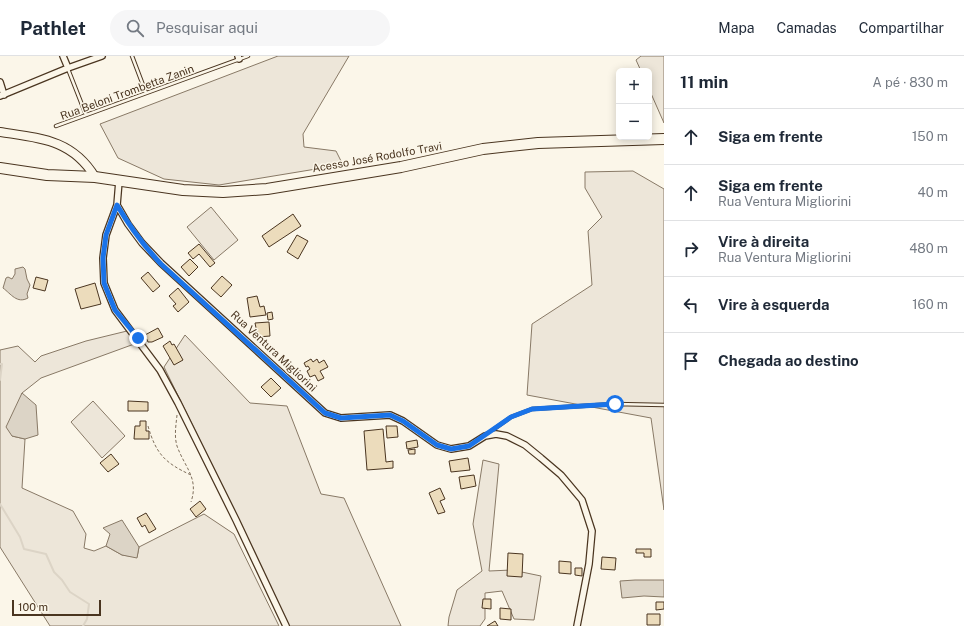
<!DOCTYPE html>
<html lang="pt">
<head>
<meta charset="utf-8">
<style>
	:root { --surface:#fff; --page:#f6f6f7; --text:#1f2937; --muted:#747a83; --line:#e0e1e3 }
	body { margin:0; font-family:"Public Sans",sans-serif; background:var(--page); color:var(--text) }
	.controls { position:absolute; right:12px; top:12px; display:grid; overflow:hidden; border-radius:6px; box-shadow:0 2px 10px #0003 }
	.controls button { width:36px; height:36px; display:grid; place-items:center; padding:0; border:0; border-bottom:1px solid var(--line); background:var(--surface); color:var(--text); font:20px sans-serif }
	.scale { position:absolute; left:12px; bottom:10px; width:89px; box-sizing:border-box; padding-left:4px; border:2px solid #4a3520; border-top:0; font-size:11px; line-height:14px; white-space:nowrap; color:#4a3520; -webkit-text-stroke:3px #fbf6e9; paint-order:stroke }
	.stop { position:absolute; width:12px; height:12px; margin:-9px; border:3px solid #1a73e8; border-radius:50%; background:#fff }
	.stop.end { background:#1a73e8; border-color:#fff; box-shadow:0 1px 4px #0008 }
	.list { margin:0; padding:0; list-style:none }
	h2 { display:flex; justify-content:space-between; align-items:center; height:52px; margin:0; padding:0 16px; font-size:17px }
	h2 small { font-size:13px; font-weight:400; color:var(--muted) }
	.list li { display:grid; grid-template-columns:26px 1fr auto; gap:12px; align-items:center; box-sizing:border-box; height:56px; padding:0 16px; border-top:1px solid var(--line) }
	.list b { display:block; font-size:15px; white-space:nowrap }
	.list p { margin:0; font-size:13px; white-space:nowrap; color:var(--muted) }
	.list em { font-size:13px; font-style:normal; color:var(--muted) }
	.icon { flex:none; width:22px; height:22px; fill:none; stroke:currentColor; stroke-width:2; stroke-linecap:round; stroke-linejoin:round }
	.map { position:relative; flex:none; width:664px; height:570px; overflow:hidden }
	header { display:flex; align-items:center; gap:24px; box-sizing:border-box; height:56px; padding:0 20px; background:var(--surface); border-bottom:1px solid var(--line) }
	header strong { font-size:19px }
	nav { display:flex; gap:22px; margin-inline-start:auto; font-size:14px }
	.search { width:280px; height:36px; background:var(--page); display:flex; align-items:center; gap:10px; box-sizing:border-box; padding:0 14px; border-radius:22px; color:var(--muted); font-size:15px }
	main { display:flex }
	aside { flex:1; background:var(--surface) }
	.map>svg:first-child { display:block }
	.green { fill:#ede6d9; stroke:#887966 }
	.water { fill:#dcd4c6; stroke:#887966 }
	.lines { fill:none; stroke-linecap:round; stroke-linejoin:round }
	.stream { stroke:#dcd4c6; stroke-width:2 }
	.building { fill:#ecdcbc; stroke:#4a3520 }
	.lane-casing { stroke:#4a3520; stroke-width:4.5 }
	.street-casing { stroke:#4a3520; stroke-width:8 }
	.secondary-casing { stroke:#4a3520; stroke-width:10 }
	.highway-casing { stroke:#4a3520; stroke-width:12 }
	.path { stroke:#7f6f5c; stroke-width:1; stroke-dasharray:3 2; stroke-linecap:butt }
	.lane { stroke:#fbf6e9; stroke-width:2.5 }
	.street { stroke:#fbf6e9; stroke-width:5.5 }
	.secondary { stroke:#fbf6e9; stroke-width:8 }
	.highway { stroke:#fbf6e9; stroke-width:10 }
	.route { stroke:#1a73e8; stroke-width:5 }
	.labels { text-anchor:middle; stroke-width:3; stroke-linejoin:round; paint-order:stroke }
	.street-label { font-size:11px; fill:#4a3520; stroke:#fbf6e9 }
</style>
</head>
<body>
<header>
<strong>Pathlet</strong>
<div class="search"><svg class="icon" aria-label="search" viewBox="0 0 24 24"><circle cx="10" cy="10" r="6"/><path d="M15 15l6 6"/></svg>Pesquisar aqui</div>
<nav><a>Mapa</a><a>Camadas</a><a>Compartilhar</a></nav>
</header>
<main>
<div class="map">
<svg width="664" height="570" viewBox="0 0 664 570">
	<rect width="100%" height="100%" fill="#fbf6e9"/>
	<!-- green -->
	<path class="green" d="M278,0H349L303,78L304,91L336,95L342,107L316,113L219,129L164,123L118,102L100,68Z
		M641,0H664V67L649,33V15H641L636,4Z
		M633,115L664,133V454L651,362L527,339L532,268L592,229L588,175L602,161L585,132V116Z
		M211,151L238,184L214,204L187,171Z
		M127,275L137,287L41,322L22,337L12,380L25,383L22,432L73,455L86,478L84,492L94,495L106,490L122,499L137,501L139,491L204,458L234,478L279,570H50L0,491V294L18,290L35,306L41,300L86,285Z
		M185,279L250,347L287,350L321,438L344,442L401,570H288L239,464L164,311Z
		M93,345L125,380L102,402L71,366Z
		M483,404L499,408L489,515L512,514L541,520L534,564L514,563L502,535L485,537V563L480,570H448L449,561L457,534L482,515L473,468Z"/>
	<!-- water -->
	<path class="water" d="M23,211L25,213L27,223L30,229L27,238L28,242C17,248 11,238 3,232L6,222L8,221L12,223L15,218V213Z
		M22,337L36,349L38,379L25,383L12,380L6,371Z
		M122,464L139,491L137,502L122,499L106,490L110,478L103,472Z
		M635,524H664V541L644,540L622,542L620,525Z"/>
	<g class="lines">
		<!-- stream -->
		<path class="stream" d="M0,308H2L0,324
			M0,448L20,481L24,493L46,498L54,516L62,524L70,536L89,548L87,563L83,570"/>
	</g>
	<!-- building -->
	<path class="building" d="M293,158L301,170L269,191L262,180Z
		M297,179L308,185L298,203L287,196Z
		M199,188L215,207L210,211L199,198L193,203L188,197Z
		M190,203L198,211L189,220L181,211Z
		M148,216L160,230L153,236L141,222Z
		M222,220L232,229L221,241L211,232Z
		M36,221L48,224L45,235L33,232Z
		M95,227L101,248L81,253L75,233Z
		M178,232L189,246L178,256L173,250L176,248L169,240Z
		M257,240L260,251L264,250L266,259L250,261L247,242Z
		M272,256L273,263L268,264L267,257Z
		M269,266L270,280L258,281L255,267Z
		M158,272L163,281L152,286H148L145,279Z
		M170,285L172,289L174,288L183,304L174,309L163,290Z
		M311,303L313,306L317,303L319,307L324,304L328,311L320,315L324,322L318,325L315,319L310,321L307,315L310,313L308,310L306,311L304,307Z
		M271,322L281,332L271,341L261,331Z
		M128,345L148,346V355H128Z
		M140,365H146V375H149V383H134L135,370H140Z
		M386,370H397L398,381L387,382Z
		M383,373L386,406L393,405V412L367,414L364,375Z
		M417,384L418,391L407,393L406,386Z
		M415,393V398H409L408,394Z
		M111,398L119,408L108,416L100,407Z
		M468,402L470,414L451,416L449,405Z
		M474,419L476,430L461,433L459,421Z
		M440,432L445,443L440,445L445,456L438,458L429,437Z
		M200,445L206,453L196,461L190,453Z
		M146,457L156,473L149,477L145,469L142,471L137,462Z
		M636,493H651V501H644V497H636Z
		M508,497L523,498L522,521L507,520Z
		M602,501L616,502L615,514L601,513Z
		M559,505L571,506V518L559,517Z
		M575,512H582V520L575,519Z
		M483,543H491V553L482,552Z
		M656,546H664V553L656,554Z
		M500,552L511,553V564L500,563Z
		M647,558H660V569H647Z
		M495,565L498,570H487Z"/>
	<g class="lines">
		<defs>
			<path id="lane" d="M132,0L146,37
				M68,13L86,59
				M56,70L248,0
				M487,378L511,361L532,353L615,348L664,349"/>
			<path id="street" d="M63,0L68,12
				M238,0L239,3
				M0,26L4,39
				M0,40L68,12L102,0
				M119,125L117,149L128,168L142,187L161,207L325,357L341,362L390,359L403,365L437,389L451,393L469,390L485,380L496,378L507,380L525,389L541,402L561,419L582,444L592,475L589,508L577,570
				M117,149L106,179L103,202L104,227L115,254L160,314L178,347L236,464L286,570"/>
			<path id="secondary" d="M0,76C39,82 72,83 95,121"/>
			<path id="highway" d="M0,112L47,119L95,121L183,134L223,136L267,133L401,111L483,93L538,87L664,83"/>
		</defs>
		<!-- lane casing -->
		<use href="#lane" class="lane-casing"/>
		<!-- street casing -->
		<use href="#street" class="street-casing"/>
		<!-- secondary casing -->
		<use href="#secondary" class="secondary-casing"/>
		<!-- highway casing -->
		<use href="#highway" class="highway-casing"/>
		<!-- path -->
		<path class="path" d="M177,359C176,369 174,380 177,390C185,412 199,422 191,446
			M148,370C156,398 165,407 191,419"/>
		<!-- lane -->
		<use href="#lane" class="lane"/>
		<!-- street -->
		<use href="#street" class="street"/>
		<!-- secondary -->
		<use href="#secondary" class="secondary"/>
		<!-- highway -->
		<use href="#highway" class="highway"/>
	</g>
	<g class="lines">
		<!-- route -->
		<path class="route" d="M138,282L115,254L104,227L103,202L106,179L117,149C130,171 143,189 161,208L325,357L341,362L390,359L403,365L437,389L451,393L469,390L511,361L532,353L615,348"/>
	</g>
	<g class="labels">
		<!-- street labels -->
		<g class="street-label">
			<text transform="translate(127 36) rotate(-20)" y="4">Rua Beloni Trombetta Zanin</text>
			<text transform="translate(377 101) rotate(-10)" y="4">Acesso José Rodolfo Travi</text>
			<text transform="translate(274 295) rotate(43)" y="4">Rua Ventura Migliorini</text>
		</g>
	</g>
</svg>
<div class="controls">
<button>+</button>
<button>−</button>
</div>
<div class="scale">100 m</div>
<div class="stop" style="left:615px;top:348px"></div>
<div class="stop end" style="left:138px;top:282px"></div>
</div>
<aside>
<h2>11 min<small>A pé · 830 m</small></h2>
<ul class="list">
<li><svg class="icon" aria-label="ahead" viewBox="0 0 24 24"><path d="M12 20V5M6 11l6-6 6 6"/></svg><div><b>Siga em frente</b></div><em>150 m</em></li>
<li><svg class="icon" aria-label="ahead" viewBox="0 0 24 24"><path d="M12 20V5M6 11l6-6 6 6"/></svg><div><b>Siga em frente</b><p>Rua Ventura Migliorini</p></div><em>40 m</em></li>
<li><svg class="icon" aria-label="right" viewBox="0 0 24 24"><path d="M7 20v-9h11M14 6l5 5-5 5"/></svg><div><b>Vire à direita</b><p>Rua Ventura Migliorini</p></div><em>480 m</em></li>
<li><svg class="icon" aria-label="left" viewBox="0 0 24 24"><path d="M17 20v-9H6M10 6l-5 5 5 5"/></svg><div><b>Vire à esquerda</b></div><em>160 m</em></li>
<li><svg class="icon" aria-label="arrive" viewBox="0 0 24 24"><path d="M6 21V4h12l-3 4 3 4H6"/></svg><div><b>Chegada ao destino</b></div></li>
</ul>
</aside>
</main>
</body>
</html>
